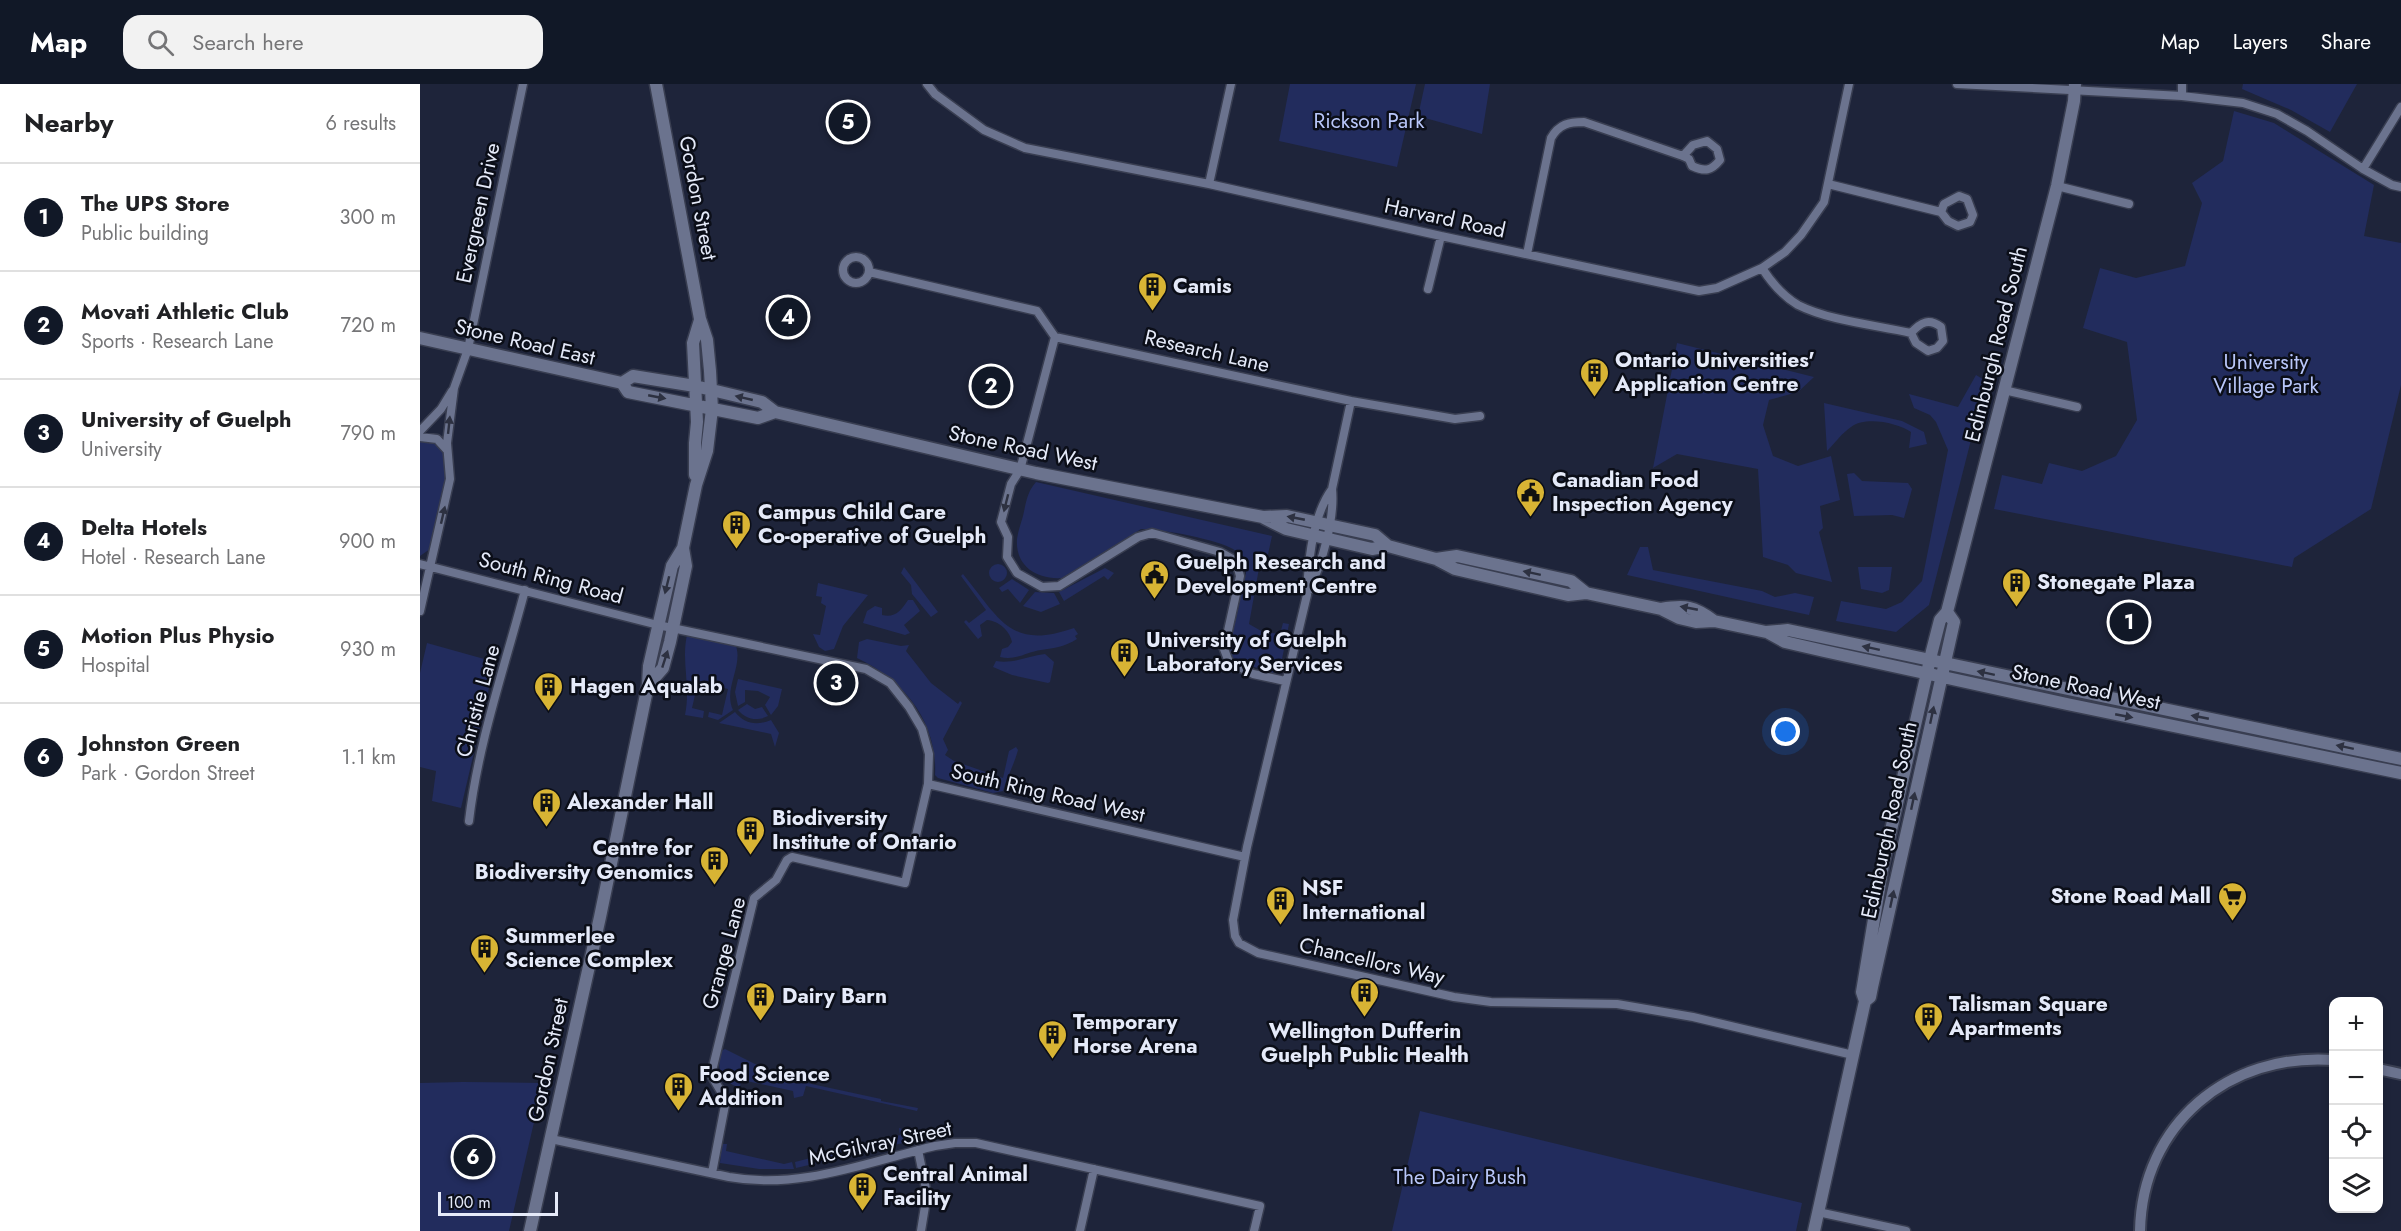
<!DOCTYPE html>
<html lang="en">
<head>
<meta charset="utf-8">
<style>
	:root { --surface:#fff; --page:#f2f2f2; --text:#202124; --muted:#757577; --line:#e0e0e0; --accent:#111827 }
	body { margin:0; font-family:Jost,sans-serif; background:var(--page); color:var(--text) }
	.controls { position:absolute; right:18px; bottom:18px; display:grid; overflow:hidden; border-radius:12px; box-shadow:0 3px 9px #0003 }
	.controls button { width:54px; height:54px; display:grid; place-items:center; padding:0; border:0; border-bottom:2px solid var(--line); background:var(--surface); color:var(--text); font:30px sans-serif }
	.scale { position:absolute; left:18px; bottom:15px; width:120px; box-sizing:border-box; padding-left:6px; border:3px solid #e5eaf9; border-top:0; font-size:16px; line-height:21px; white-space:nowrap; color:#e5eaf9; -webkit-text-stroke:4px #0b0e18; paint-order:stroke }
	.you { position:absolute; left:1366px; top:648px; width:21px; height:21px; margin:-15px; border:4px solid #fff; border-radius:50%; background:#1a73e8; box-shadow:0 0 0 9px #1a73e833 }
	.badge { display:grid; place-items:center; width:39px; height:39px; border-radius:50%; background:var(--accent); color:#fff; font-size:20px; font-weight:700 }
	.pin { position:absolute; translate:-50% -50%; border:3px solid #fff; box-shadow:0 2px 6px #0006 }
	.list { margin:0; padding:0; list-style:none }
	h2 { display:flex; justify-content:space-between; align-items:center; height:78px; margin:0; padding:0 24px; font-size:26px }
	h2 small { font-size:20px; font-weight:400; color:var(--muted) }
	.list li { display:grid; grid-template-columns:39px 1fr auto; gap:18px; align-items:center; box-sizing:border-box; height:108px; padding:0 24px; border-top:2px solid var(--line) }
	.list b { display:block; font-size:22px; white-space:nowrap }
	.list p { margin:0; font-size:20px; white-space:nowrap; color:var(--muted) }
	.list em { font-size:20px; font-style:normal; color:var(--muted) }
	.icon { flex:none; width:33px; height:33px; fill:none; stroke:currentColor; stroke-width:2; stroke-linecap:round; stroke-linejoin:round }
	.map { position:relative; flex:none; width:1981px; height:1147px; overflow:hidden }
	header { display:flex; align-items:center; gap:36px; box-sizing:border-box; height:84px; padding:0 30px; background:var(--accent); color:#fff }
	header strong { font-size:28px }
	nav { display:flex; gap:33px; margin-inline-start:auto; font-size:21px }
	.search { width:420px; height:54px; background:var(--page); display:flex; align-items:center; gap:15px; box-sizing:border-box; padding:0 21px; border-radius:18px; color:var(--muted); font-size:22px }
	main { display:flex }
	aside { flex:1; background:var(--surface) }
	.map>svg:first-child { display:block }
	.green { fill:#222c5d }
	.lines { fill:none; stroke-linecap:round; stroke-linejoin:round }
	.minor-casing { stroke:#393e51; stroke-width:11 }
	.tertiary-casing { stroke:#393e51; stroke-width:14 }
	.secondary-casing { stroke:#393e51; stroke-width:15 }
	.minor { stroke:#6b738e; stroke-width:8 }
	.tertiary { stroke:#6b738e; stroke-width:10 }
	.secondary { stroke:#6b738e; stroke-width:12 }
	.oneway { fill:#2d3141 }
	.labels { text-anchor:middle; stroke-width:5; stroke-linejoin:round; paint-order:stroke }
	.park-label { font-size:21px; fill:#b9c7fa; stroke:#0b0e18 }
	.street-label { font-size:21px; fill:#e5eaf9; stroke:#0b0e18 }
	.poi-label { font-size:21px; font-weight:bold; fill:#e5eaf9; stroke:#0b0e18; text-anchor:start }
</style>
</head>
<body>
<header>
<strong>Map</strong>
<div class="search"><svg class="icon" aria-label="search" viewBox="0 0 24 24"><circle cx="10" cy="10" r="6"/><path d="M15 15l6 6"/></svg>Search here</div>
<nav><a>Map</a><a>Layers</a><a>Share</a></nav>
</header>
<main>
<aside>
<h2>Nearby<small>6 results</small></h2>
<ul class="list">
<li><span class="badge">1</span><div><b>The UPS Store</b><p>Public building</p></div><em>300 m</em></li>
<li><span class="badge">2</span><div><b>Movati Athletic Club</b><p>Sports · Research Lane</p></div><em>720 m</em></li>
<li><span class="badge">3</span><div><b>University of Guelph</b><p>University</p></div><em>790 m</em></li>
<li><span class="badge">4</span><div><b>Delta Hotels</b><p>Hotel · Research Lane</p></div><em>900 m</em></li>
<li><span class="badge">5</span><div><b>Motion Plus Physio</b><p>Hospital</p></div><em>930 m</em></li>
<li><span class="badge">6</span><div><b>Johnston Green</b><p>Park · Gordon Street</p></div><em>1.1 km</em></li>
</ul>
</aside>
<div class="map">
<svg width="1981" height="1147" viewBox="0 0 1981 1147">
	<rect width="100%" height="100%" fill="#1e243a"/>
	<!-- green -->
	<path class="green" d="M870,0H996L977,83L859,57Z
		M1005,0H1070L1062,50L998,32Z
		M1823,0H1937L1910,48L1871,26L1822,5Z
		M1814,27L1854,39L1954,101L1944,152L1981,159V301L1951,425L1874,474L1872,483L1574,425L1582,391L1622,400L1629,379L1662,387L1696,372L1717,336L1707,258L1663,244L1680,184L1716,194L1765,182L1782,119L1772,99L1803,77Z
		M1257,259L1394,293L1378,308L1349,316L1343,341L1353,372L1378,382L1411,372L1420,416L1400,422L1403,444L1399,448L1412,498L1376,489L1368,481L1343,473L1338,385L1257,370L1233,384Z
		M1556,291L1566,297L1509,521L1476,548L1416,537L1421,517L1466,525L1482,518L1502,497L1528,366L1516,338L1510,331L1494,324L1489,310L1538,323Z
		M1404,319L1482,337L1504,348L1507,360L1489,364L1491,348C1477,339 1446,332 1431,343C1422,349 1415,359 1407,367Z
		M0,356L18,359C36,384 16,436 10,465L0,472Z
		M1434,389L1442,397L1488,399L1492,405L1484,434L1472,431L1434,432L1427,390Z
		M616,398L852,452L847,475L841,473L829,540L843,548L860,550L863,539L869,540L860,585L852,589L814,576L809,566L826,489C826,480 821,470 813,465C799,456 738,444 721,445L642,494C618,496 595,483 597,455C598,447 601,439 603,432C606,419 607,408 616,398Z
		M1220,463H1228L1233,486L1342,507L1355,513L1375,509L1394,513L1389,531L1207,491Z
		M569 489a9 9 0 1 1 18 0a9 9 0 1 1-18 0Z
		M484,483L518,528L511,533L492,510L491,501L481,489Z
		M1438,483H1472L1469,506L1462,509L1441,505Z
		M685,484L694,489L688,496L684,492L644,517L639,508Z
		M543,490C581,537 591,566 654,544L658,550L655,552L657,555C644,563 635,564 621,566C606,568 596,577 580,573L582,565L588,563L592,558C590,547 579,537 567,536L560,541L562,552L558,555L544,538L546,536L549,539L566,526L541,492Z
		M592,495L609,506L600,519L588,505L582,508L579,504Z
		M398,499L448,511L423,542L414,565L405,567L399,563L393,550L400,551L406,522L401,519L402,513L396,512Z
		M615,508L634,509L640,520L621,528L603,522Z
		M488,516H493L500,527L484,541L490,549L485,551L443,539L447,527L455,522L462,524V531C475,534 481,527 488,516Z
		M267,551L316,562C323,583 303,605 313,626L298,636L288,633L289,628L302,631L308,605L278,598L272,624L284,627L283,634L265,631C271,601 261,578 267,551Z
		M447,555L481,562L489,561L486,567L511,599L538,620L540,617L542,619L523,655L528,666L525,671L534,677L583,694L589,667L596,663L598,666C594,681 587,693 583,707L573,709L518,694L515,691C518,638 483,595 437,574L439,558Z
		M7,559L75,578L41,724L12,717L16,687L0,683V589Z
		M625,570L634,578L630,598L628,599L592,591L573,583L576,577C594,580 607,572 625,570Z
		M318,595L362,605L358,622L351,631L345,621L350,613L338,607L325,606V618L318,622L315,608Z
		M327,620L335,625L342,623L348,632C336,638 326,635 318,626Z
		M315,628C325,640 336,642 351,636L359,649L355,663L351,650L299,639Z
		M305,965L341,983L339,991L369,999H387L461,1015V1017L498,1024L497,1027L386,1002L383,1012L374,1014L373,1007L322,996L320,1002L318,1003C301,997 296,984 301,967Z
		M43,998L123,999L89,1147H0V999Z
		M1000,1027L1382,1119L1376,1147H972Z
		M479,1044L488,1047L490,1054L483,1059L465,1063L463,1056L480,1051Z
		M460,1056L462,1064L376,1084L375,1078Z
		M302,1060H307L306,1067L364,1080L372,1078L374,1085H339L300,1079Z"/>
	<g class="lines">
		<defs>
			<path id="minor" d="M507,0L515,10L564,46L605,64L789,100L1021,152L1279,207L1297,204L1342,184L1365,168L1381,151L1404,118L1429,0
				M1537,0L1762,12L1823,19L1857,30L1887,47L1943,85L1972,101L1981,103
				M1762,12V0
				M1943,85L1981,23
				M789,100L811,0
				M1408,100L1521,128L1528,137L1538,142L1550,138L1553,131L1547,115L1539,112L1524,120L1521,128
				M1637,102L1709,120
				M1107,170L1131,54C1139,40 1149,38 1164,38L1263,72L1269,75L1272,82C1285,88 1291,87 1300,76L1297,65L1287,57L1273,61L1263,72
				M423 186a13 13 0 1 1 26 0a13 13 0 1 1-26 0Z
				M1342,184C1351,198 1363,212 1378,221C1410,237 1456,241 1491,249L1496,259L1508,267L1517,264L1523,257L1521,243C1509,234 1501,238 1491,249
				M449,188L617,227L635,253L931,317L1035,335L1060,332
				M1008,205L1021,152
				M635,253L600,386L591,400L581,438L588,453L587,473L597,489L622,503L639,502L718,453L732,449L800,468L816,477L820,492L804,565L809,578L833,590L865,597
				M1584,306L1657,323
				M0,347L21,325L32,307
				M0,353L17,355L27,366
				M912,405C893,431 888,479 887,511L827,763L813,836L815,852L819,859L838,869L1034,913L1071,918L1197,920L1273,933L1433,971
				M0,480L238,541L446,585L470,599L489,623L502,645L509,670L508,700L485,799L372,773L367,776L356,796L334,814L291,991L306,1016L292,1089
				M889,506C902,480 915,434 912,405L931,317
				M0,527L30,395L27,359L34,304L48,265L103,0
				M508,700L825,773
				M49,737C58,659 85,582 105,506
				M131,1055L309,1093C380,1106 447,1078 515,1062L535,1059H556L840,1122L834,1147
				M498,1066L507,1110L501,1147
				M1398,1128L1486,1147
				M660,1147L674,1085"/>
			<path id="tertiary" d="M1958,985L1981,990
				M1720,1147C1722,1040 1809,968 1914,976"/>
			<path id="secondary" d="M0,254L202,299L213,292L275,302L342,318L355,328L616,389L843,433L867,432L955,451L968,462L1016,475L1035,485L1148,511L1166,509L1241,525L1259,534L1276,538L1294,537L1346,548L1368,546L1981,675
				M202,299L208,308L338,334L355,328
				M275,391V359L277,338L273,259L280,236
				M844,434L866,445L952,465L968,462
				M1016,475L1037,472L1151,497L1166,509
				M1241,525C1265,521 1274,522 1294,537
				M1347,548L1365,558L1404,567L1647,620L1981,689
				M228,601L243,584L250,558L266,482L263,464L276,401L287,367L292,325L290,287L287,256L280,235L236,0
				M1445,917L1442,908L1463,781L1512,567L1520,536L1527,528L1637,102L1654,17L1655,0
				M110,1147L180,833L228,601L229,582L252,482L263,464
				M1394,1147L1445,917L1450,913L1452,903L1534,538L1527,528"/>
		</defs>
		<!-- minor casing -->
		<use href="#minor" class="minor-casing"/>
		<!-- tertiary casing -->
		<use href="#tertiary" class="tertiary-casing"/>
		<!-- secondary casing -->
		<use href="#secondary" class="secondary-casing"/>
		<!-- minor -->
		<use href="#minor" class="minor"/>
		<!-- tertiary -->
		<use href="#tertiary" class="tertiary"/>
		<!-- secondary -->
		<use href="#secondary" class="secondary"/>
	</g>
	<!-- one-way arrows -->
	<defs><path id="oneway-solid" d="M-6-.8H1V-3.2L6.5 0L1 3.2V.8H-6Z" transform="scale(1.5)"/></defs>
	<g class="oneway">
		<use href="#oneway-solid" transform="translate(237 313) rotate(11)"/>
		<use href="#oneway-solid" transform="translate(324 314) rotate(-167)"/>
		<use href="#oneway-solid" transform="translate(29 341) rotate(-84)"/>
		<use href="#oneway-solid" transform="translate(586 419) rotate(104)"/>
		<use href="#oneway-solid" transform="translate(23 431) rotate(-77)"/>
		<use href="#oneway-solid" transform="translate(876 434) rotate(-169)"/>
		<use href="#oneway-solid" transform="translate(1112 489) rotate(-168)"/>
		<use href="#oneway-solid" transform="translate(247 501) rotate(104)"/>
		<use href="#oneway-solid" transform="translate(1269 524) rotate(-169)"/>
		<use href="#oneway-solid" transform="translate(1451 564) rotate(-168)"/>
		<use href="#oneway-solid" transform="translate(245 575) rotate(-72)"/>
		<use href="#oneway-solid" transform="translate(1566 589) rotate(-168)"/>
		<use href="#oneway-solid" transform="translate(1512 631) rotate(-78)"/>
		<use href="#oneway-solid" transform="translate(1704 632) rotate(11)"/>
		<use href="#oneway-solid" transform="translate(1780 633) rotate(-169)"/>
		<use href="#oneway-solid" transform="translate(1925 663) rotate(-168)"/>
		<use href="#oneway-solid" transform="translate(1493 717) rotate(-78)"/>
		<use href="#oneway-solid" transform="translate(1472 815) rotate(-78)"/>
	</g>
	<!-- icons -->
	<defs>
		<symbol id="building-pin" viewBox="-11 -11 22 30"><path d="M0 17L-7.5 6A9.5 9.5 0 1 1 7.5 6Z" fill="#d8b434" stroke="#0b0e18"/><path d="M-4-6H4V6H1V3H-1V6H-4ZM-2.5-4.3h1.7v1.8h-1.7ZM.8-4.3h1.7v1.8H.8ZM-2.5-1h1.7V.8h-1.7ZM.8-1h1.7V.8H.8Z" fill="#111"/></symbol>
		<symbol id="civic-pin" viewBox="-11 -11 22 30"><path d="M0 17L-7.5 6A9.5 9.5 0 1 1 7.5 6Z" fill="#d8b434" stroke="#0b0e18"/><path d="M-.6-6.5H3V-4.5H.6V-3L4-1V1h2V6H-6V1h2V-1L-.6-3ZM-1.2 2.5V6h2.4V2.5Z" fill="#111"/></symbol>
		<symbol id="supermarket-pin" viewBox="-11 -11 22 30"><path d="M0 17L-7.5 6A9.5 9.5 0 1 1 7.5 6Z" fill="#d8b434" stroke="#0b0e18"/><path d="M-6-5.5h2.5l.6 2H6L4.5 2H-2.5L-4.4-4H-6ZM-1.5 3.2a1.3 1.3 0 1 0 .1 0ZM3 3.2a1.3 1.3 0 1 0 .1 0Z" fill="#111"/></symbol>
	</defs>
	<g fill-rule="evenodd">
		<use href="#building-pin" x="716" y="186" width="33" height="45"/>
		<use href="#building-pin" x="1158" y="272" width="33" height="45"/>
		<use href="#civic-pin" x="1094" y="392" width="33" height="45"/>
		<use href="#building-pin" x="300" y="424" width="33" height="45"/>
		<use href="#civic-pin" x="718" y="474" width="33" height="45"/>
		<use href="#building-pin" x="1580" y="482" width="33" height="45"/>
		<use href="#building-pin" x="688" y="552" width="33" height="45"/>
		<use href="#building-pin" x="112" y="586" width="33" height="45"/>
		<use href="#building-pin" x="110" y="702" width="33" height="45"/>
		<use href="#building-pin" x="314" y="730" width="33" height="45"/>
		<use href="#building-pin" x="278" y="760" width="33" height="45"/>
		<use href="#supermarket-pin" x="1796" y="796" width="33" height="45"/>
		<use href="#building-pin" x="844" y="800" width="33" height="45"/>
		<use href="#building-pin" x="48" y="848" width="33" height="45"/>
		<use href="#building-pin" x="928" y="892" width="33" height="45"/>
		<use href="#building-pin" x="324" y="896" width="33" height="45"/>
		<use href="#building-pin" x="1492" y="916" width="33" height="45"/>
		<use href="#building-pin" x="616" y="934" width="33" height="45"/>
		<use href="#building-pin" x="242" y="986" width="33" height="45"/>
		<use href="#building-pin" x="426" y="1086" width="33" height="45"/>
	</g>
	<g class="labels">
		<!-- park labels -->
		<g class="park-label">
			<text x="949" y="44">Rickson Park</text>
			<text x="1846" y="285">University<tspan x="1846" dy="24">Village Park</tspan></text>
			<text x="1040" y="1100">The Dairy Bush</text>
		</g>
		<!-- street labels -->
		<g class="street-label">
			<text transform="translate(278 114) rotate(79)" y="7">Gordon Street</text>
			<text transform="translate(58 129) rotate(-78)" y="7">Evergreen Drive</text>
			<text transform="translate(1025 134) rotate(12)" y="7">Harvard Road</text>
			<text transform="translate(105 258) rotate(13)" y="7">Stone Road East</text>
			<text transform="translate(1576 260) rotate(-76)" y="7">Edinburgh Road South</text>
			<text transform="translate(787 267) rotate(13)" y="7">Research Lane</text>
			<text transform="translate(603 364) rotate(12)" y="7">Stone Road West</text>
			<text transform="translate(131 494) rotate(15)" y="7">South Ring Road</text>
			<text transform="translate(1666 603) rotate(12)" y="7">Stone Road West</text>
			<text transform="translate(58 617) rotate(-75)" y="7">Christie Lane</text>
			<text transform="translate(628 709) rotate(13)" y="7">South Ring Road West</text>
			<text transform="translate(1469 736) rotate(-78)" y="7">Edinburgh Road South</text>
			<text transform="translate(304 869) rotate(-75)" y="7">Grange Lane</text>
			<text transform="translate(952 877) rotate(13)" y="7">Chancellors Way</text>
			<text transform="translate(128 976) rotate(-78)" y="7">Gordon Street</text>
			<text transform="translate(460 1059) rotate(-12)" y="7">McGilvray Street</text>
		</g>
		<!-- poi labels -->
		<g class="poi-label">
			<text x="753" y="209">Camis</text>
			<text x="1195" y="283">Ontario Universities'<tspan x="1195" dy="24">Application Centre</tspan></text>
			<text x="1132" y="403">Canadian Food<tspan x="1132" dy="24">Inspection Agency</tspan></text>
			<text x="338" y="435">Campus Child Care<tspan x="338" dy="24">Co-operative of Guelph</tspan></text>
			<text x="756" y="485">Guelph Research and<tspan x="756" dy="24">Development Centre</tspan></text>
			<text x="1617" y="505">Stonegate Plaza</text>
			<text x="726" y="563">University of Guelph<tspan x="726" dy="24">Laboratory Services</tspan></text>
			<text x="150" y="609">Hagen Aqualab</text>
			<text x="147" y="725">Alexander Hall</text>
			<text x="352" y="741">Biodiversity<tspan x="352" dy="24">Institute of Ontario</tspan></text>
			<text x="273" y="771" text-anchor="end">Centre for<tspan x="273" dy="24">Biodiversity Genomics</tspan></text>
			<text x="882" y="811">NSF<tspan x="882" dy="24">International</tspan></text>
			<text x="1791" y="819" text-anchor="end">Stone Road Mall</text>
			<text x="85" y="859">Summerlee<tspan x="85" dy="24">Science Complex</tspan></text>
			<text x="362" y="919">Dairy Barn</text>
			<text x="1529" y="927">Talisman Square<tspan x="1529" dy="24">Apartments</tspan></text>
			<text x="653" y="945">Temporary<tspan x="653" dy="24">Horse Arena</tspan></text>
			<text x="945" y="954" text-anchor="middle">Wellington Dufferin<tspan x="945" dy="24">Guelph Public Health</tspan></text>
			<text x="279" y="997">Food Science<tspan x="279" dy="24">Addition</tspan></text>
			<text x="463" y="1097">Central Animal<tspan x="463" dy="24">Facility</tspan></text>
		</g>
	</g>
</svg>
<div class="controls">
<button>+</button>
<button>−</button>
<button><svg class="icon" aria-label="locate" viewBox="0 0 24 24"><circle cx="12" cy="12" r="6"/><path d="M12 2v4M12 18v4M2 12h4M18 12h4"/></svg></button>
<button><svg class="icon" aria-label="layers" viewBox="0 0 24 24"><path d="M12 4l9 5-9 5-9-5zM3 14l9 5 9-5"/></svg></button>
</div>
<div class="scale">100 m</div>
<div class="you"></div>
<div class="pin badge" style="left:1709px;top:538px">1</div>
<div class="pin badge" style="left:571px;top:302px">2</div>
<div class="pin badge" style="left:416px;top:599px">3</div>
<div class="pin badge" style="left:368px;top:233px">4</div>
<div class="pin badge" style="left:428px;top:38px">5</div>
<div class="pin badge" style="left:53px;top:1073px">6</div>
</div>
</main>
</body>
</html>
